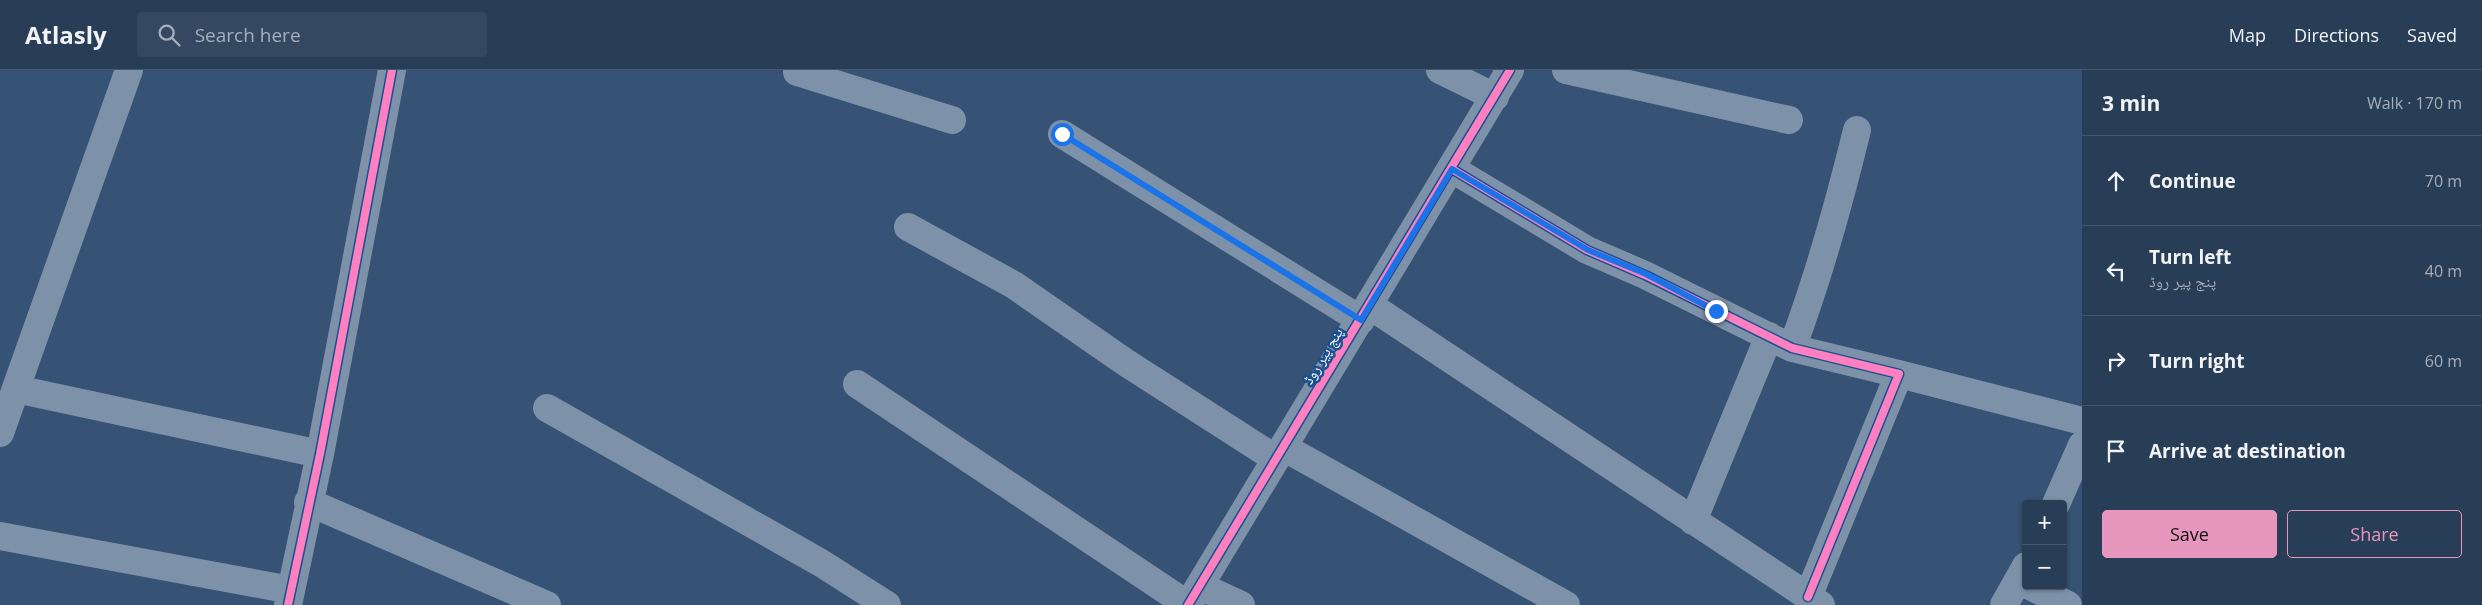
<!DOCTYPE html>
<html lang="en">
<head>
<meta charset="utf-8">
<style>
	:root { --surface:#283e57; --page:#344961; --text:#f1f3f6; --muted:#a5aeba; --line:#44576d; --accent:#e797bd }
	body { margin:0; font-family:"Open Sans","Noto Naskh Arabic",sans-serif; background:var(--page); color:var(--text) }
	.controls { position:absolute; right:15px; bottom:15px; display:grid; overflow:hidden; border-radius:5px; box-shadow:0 1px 4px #0004 }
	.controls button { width:45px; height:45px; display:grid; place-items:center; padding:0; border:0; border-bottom:1px solid var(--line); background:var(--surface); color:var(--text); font:25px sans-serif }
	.stop { position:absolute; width:15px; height:15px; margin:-11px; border:4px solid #1a73e8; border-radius:50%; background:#fff }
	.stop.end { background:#1a73e8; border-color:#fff; box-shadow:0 1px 5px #0008 }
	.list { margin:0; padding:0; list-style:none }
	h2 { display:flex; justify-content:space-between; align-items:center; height:65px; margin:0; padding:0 20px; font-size:21px }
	h2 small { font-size:16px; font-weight:400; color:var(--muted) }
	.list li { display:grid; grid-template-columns:32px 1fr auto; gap:15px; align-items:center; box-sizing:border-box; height:90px; padding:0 20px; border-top:1px solid var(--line) }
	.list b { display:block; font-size:19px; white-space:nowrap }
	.list p { margin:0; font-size:16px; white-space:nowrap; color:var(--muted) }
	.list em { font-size:16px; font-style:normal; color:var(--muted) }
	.actions { display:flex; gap:10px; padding:15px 20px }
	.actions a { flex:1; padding:11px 0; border:1px solid var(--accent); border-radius:5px; text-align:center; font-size:18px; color:var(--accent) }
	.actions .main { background:var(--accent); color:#111 }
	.icon { flex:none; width:28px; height:28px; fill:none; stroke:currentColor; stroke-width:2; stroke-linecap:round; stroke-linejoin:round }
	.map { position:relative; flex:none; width:2082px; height:535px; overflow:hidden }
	header { display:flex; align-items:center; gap:30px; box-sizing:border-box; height:70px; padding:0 25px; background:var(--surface); border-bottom:1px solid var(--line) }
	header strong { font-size:24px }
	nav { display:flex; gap:28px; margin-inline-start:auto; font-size:18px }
	.search { width:350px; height:45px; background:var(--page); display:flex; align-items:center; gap:12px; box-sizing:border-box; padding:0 18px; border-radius:5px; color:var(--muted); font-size:19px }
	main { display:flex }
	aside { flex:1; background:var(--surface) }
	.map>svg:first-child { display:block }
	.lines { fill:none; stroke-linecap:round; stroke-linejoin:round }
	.minor { stroke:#7d92a8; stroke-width:28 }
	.cycleway-casing { stroke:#1b4f8f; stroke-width:11 }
	.cycleway { stroke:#ff80c0; stroke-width:8 }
	.route { stroke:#1a73e8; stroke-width:6 }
	.labels { text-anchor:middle; stroke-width:5; stroke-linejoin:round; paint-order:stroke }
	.street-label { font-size:15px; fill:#fff; stroke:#1b4f8f }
</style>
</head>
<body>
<header>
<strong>Atlasly</strong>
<div class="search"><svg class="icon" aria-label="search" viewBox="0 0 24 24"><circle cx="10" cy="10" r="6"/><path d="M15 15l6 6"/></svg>Search here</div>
<nav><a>Map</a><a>Directions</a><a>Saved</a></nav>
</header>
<main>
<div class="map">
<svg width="2082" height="535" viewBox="0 0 2082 535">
	<rect width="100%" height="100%" fill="#365274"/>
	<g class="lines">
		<!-- minor -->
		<path class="minor" d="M798,0L797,2L952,50
			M1440,0L1495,27
			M1566,0L1789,50
			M1062,64L1361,250
			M1452,99L1587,180L1645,205L1792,278L1899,304L1808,527
			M908,157L1014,215L1125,292L1276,389
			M1369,235L1821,535
			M1792,278C1819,206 1839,134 1857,60
			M1899,304L2082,351
			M857,314L1188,535
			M16,319L320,384
			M547,338L821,493L887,535
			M0,363L129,0
			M1283,377L1566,535
			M308,432L547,535
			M2056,434L2082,375
			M1693,451L1769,266
			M0,466L291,520
			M1200,516L1241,535
			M2030,516L2068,535
			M288,535L320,384L392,0
			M1188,535L1510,0
			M2004,535L2026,496"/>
		<defs>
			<path id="cycleway" d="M1452,99L1587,180L1645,205L1792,278L1899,304L1808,527
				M288,535L320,384L392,0
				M1188,535L1510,0"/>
		</defs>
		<!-- cycleway casing -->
		<use href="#cycleway" class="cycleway-casing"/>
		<!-- cycleway -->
		<use href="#cycleway" class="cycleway"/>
	</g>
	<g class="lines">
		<!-- route -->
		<path class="route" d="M1062,64L1361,250L1452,99L1588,180L1646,204L1716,241"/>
	</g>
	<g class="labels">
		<!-- street labels -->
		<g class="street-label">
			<text transform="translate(1323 286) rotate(-59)" y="5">پنج پیر روڈ</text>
		</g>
	</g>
</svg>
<div class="controls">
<button>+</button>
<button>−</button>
</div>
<div class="stop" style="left:1062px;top:64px"></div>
<div class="stop end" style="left:1716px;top:241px"></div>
</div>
<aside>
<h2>3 min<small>Walk · 170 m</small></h2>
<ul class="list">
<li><svg class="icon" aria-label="ahead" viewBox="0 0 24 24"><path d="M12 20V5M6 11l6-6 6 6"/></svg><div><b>Continue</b></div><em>70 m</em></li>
<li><svg class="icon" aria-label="left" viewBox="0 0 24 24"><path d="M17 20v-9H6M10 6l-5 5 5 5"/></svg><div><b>Turn left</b><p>پنج پیر روڈ</p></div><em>40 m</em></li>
<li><svg class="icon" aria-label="right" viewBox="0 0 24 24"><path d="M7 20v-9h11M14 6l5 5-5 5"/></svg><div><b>Turn right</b></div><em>60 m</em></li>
<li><svg class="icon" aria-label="arrive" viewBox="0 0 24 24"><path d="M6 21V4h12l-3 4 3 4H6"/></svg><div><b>Arrive at destination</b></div></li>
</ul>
<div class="actions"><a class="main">Save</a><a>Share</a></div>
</aside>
</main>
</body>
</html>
